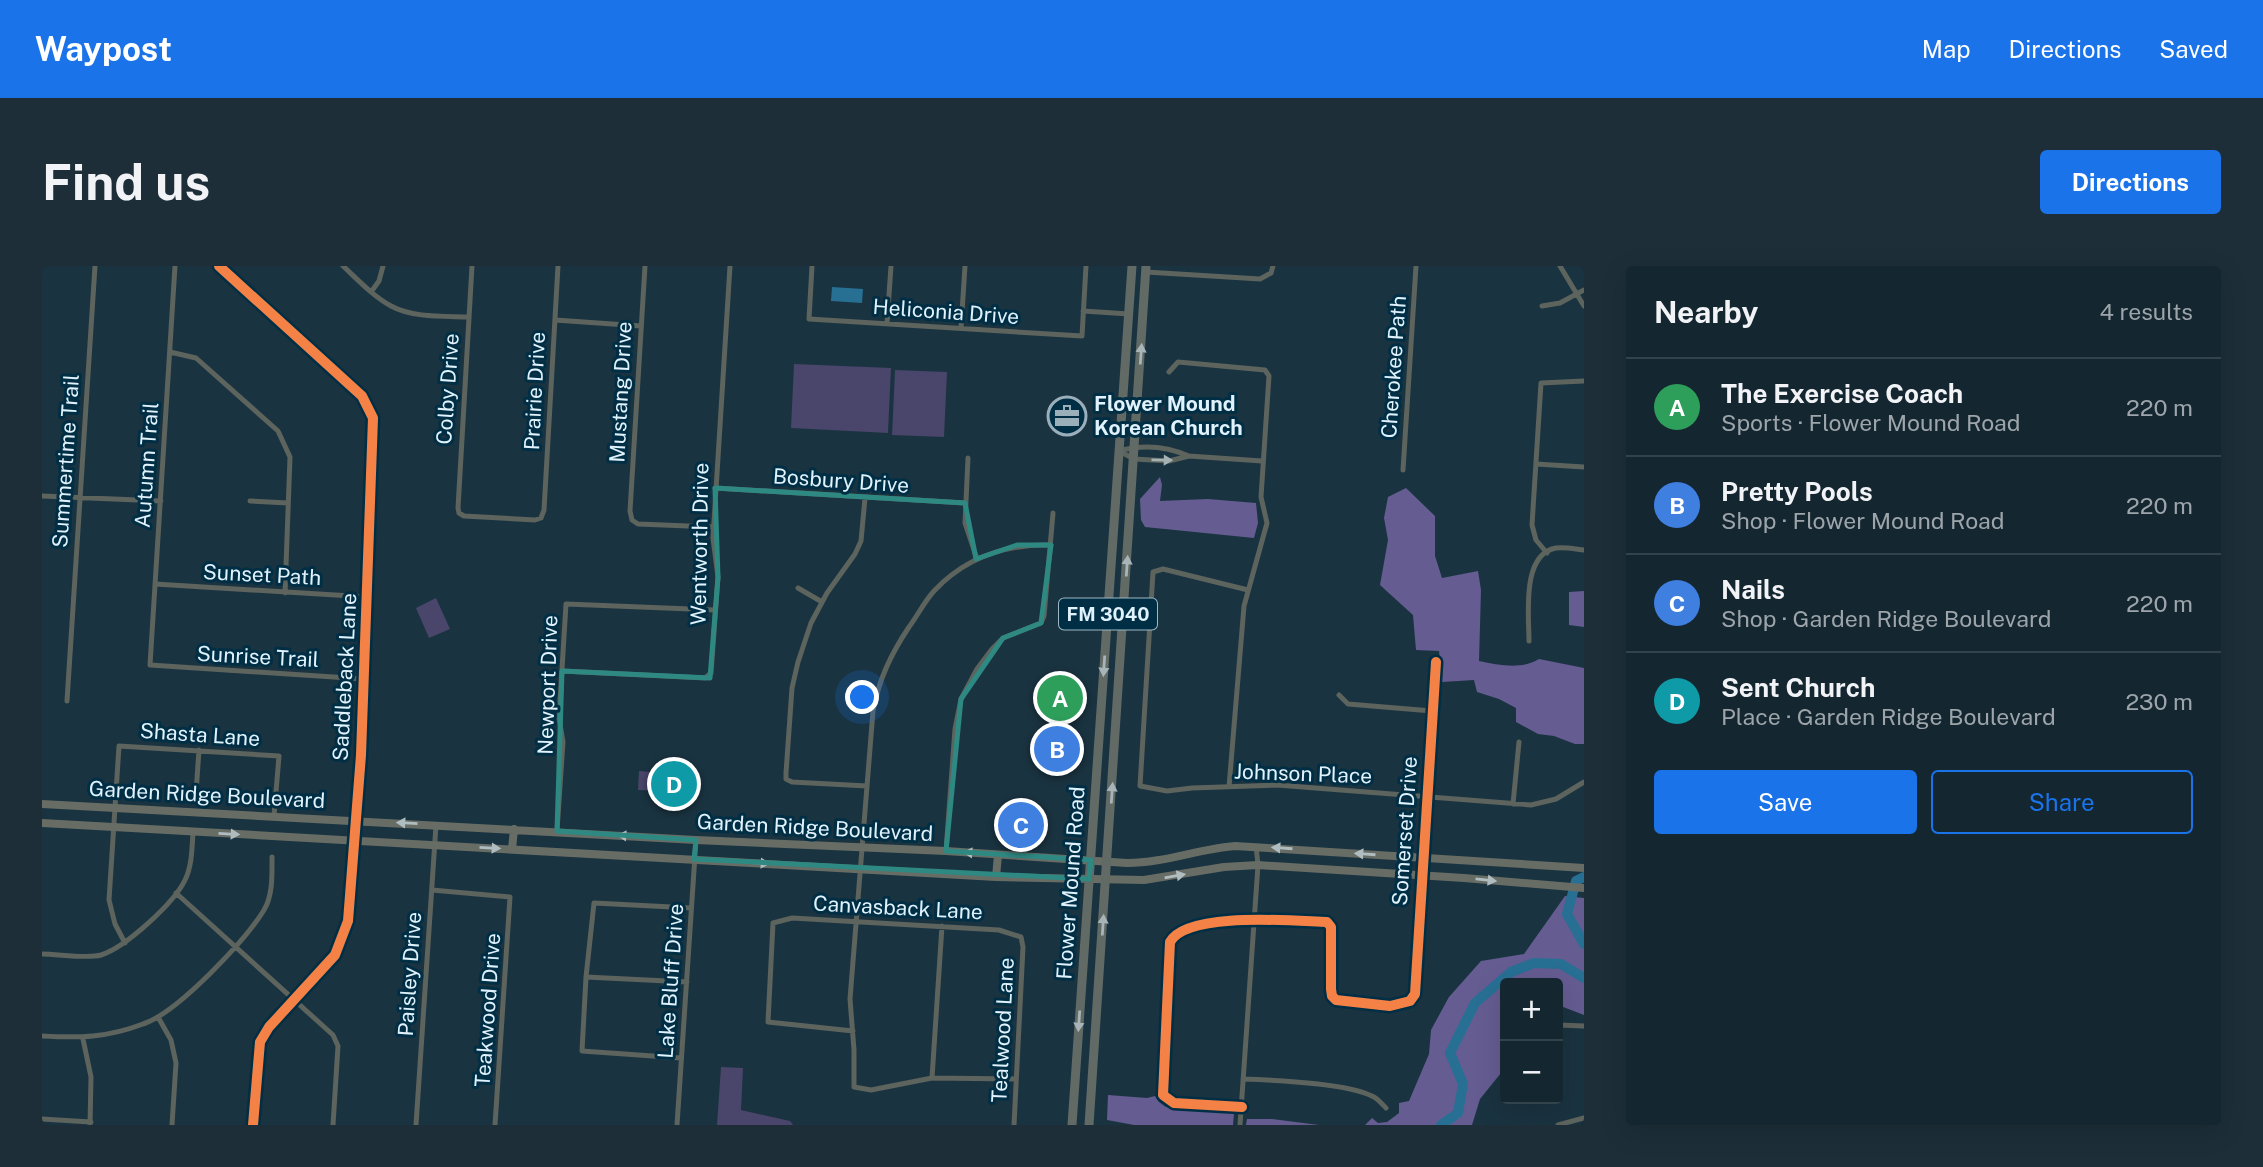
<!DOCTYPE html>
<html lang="en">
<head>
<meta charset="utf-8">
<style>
	:root { --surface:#142630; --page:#1d2e38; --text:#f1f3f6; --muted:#9da5ab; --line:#33434c; --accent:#1a73e8 }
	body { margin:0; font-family:"Public Sans",sans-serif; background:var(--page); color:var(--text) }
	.controls { position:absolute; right:21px; bottom:21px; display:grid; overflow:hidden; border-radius:7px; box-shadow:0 7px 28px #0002 }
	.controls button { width:63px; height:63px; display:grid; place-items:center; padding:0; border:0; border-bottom:2px solid var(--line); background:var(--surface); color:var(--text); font:35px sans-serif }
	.you { position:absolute; left:821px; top:432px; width:24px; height:24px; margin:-18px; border:5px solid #fff; border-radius:50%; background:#1a73e8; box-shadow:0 0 0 10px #1a73e833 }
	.badge { display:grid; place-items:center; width:46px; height:46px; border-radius:50%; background:var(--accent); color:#fff; font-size:23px; font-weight:700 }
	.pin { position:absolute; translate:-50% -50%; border:4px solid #fff; box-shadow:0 2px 7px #0006 }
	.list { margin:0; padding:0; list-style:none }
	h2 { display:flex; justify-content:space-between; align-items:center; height:91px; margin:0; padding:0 28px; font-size:30px }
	h2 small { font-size:23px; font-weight:400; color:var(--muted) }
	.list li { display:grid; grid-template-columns:46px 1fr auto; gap:21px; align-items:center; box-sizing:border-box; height:98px; padding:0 28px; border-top:2px solid var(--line) }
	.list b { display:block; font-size:26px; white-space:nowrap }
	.list p { margin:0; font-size:23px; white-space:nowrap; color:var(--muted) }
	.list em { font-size:23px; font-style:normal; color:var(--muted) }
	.actions { display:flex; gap:14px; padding:21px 28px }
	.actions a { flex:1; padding:16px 0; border:2px solid var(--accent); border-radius:7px; text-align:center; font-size:24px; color:var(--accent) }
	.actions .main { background:var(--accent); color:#fff }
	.map { position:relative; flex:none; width:1542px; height:859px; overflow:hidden; border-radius:7px }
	header { display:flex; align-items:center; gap:42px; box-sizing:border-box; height:98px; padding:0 35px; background:var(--accent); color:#fff }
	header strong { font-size:33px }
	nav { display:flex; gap:38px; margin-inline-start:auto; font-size:24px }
	.intro { display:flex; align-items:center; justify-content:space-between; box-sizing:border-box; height:168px; padding:0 42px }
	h1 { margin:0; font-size:49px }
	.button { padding:18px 32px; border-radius:7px; background:var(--accent); color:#fff; font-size:24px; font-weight:700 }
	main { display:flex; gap:42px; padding:0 42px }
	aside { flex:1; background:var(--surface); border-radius:7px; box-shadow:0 7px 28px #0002 }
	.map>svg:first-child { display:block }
	.green { fill:#4a456a }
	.forest { fill:#655c92 }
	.water { fill:#277094 }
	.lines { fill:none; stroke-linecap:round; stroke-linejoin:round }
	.river { stroke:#277094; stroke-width:10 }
	.minor { stroke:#5d635d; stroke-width:5 }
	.secondary { stroke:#676d65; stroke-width:8 }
	.primary { stroke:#626a65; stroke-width:9 }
	.cycleway-casing { stroke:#002f45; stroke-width:15 }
	.cycleway { stroke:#f48246; stroke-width:10 }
	.oneway { fill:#a7b5b8 }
	.oneway2 { fill:#a5b2b4 }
	.oneway3 { fill:#b0bdc0 }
	.marked { fill:none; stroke:#2e8983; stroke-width:5; stroke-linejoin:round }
	.labels { text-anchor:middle; stroke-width:6; stroke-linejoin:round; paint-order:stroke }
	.shield { fill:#002f45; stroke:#9db8c5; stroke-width:2 }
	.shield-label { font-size:19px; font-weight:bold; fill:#e0f2fc }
	.street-label { font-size:21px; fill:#e0f2fc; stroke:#002f45 }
	.poi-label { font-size:21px; font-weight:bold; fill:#e0f2fc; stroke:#002f45; text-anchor:start }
</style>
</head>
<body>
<header>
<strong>Waypost</strong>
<nav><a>Map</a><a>Directions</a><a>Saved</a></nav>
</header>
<div class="intro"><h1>Find us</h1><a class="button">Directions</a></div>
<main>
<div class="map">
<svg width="1542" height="859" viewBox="0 0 1542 859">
	<rect width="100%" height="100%" fill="#1a3340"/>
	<!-- green -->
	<path class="green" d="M752,98L849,102L846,167L749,162Z
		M853,104L905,106L902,171L850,169Z
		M394,332L408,363L387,372L374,342Z
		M597,505L622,507L621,525L596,524Z
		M679,801L701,802L699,844L748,855L751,859H675Z"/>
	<!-- forest -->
	<path class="forest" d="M1118,211L1120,219L1118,235L1166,233L1214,237L1216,257L1212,272L1103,261L1099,254L1098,233Z
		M1364,222L1393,250V290L1400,312L1436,305L1439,324L1437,395C1457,399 1479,404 1497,393L1542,402V478H1533L1512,470L1496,468L1474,456V442L1457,433L1435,426L1432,414L1400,416L1397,385L1374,384L1371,349L1338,319L1346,274L1342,252L1346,231Z
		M1542,325V361L1527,359V326Z
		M1523,630L1542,632V749L1516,739V717H1463V802L1438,833L1430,859H1323L1330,852L1336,857L1345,856L1357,847V837L1367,835L1387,788L1389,764L1407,731L1439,695L1482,688Z
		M1066,829L1105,832L1113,830L1117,836L1124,841L1192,847L1191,859H1092L1065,854Z
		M1205,853H1230L1277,859H1204Z"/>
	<!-- water -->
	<path class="water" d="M790,21L821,23L820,37L789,35Z"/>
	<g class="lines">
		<!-- river -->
		<path class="river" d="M1542,611L1534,615L1525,648L1542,678
			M1399,859L1416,847L1421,818L1408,787L1433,737L1469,706L1492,697L1519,698L1542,712"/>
		<!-- minor -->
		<path class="minor" d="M133,0L108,399L322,413
			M177,0L320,130L331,152L319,489L306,655L293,689L227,761L218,776L211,859
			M301,0C316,14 331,30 349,40C371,52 402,50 427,51
			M430,0L416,242L417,247L422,250L493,254L499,252L502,244L516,0
			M603,0L588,245L590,254L596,258L671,261
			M770,0L767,53L1040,70L1044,0
			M1518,0L1542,40
			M1104,6L1218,13L1229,7L1231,0
			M329,26L337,15L341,0
			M1500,40L1518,37L1542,24
			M1041,45L1087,48
			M513,54L599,60
			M845,58L849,0
			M919,62L923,0
			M128,86L154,92L236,165L248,191L243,327
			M1127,106L1136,96L1223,104L1227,110L1219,231L1225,257L1202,340L1187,521
			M1147,190C1124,180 1101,178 1077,185L1092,193L1127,195L1147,190L1220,195
			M926,192L923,257L935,293
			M1494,198L1542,201
			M1361,204L1374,0
			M673,222L923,237
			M0,230L119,235
			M823,232L819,275L813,288L785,327L769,357L756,396L750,422L744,507V513L750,516L825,520
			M208,235L246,237
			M1505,287L1494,274L1490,259L1499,117L1542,115
			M113,318L326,331
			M756,322L780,336
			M1206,324L1121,303L1111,306L1098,520L1125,525L1150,522L1235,519L1489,539L1514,533L1542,516
			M1487,375C1487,350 1479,288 1514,282C1523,281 1533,283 1542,284
			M520,405L663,412L669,407L676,311L671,272L688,0
			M1297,429L1306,438L1390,445
			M25,435L53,0
			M154,527L157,484
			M1471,538L1477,476
			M515,565L521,476L517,452L524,338L673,344
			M904,585L913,463L919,433L935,403L950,383L961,372L999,357L1002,350L1011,247
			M390,624L468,631L453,859
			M134,627L291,769L296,780L291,859
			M83,677L73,658L67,634L77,480L237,490L232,550
			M0,688C16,688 45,693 59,689C84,681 132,637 143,614C150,600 150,582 151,566
			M544,711L645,716
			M116,751L129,774L134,797L130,859
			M1516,759L1542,760
			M811,765L726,756L731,657L750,652L957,664L979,671L981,681L972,859
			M0,770C38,772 64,772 101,758C135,747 203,675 222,644C231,629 230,609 230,591
			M41,773L49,811L48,859
			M639,792L540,785L544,711L552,637L649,642
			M890,812L900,660
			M974,813L890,812L829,824L812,821V784L808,733L831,445C837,413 849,388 867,361C876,349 882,336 892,325C924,291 964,278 1009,279
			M1201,813C1231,814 1308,817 1332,831C1336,833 1340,838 1344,842
			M1200,841L1132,837L1121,829L1128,676C1145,645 1252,655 1285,656L1289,661V723L1290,730L1294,734L1348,740L1368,735L1373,728L1394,396
			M0,853L49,856
			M374,859L394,559
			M635,859L654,574
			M1198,859L1216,599L1214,580
			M1516,859L1542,852"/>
		<!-- secondary -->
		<path class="secondary" d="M0,538L654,574L904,585L1085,597C1122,597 1156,583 1193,580L1542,602
			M0,557L954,611L1102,614L1182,601L1216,599L1422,612L1542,622
			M470,583L472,563
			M954,611L956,589"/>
		<!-- primary -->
		<path class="primary" d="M1030,859L1090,0
			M1047,859L1104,0"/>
		<defs>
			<path id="cycleway" d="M177,0L320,130L331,152L319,489L306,655L293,689L227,761L218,776L211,859
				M1200,841L1132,837L1121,829L1128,676C1145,645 1252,655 1285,656L1289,661V723L1290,730L1294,734L1348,740L1368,735L1373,728L1394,396"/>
		</defs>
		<!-- cycleway casing -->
		<use href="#cycleway" class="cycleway-casing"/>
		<!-- cycleway -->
		<use href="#cycleway" class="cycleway"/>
	</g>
	<!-- one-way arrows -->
	<defs><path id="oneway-solid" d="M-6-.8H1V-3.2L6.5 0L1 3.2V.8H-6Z" transform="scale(1.75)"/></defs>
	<g class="oneway">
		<use href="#oneway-solid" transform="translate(1099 88) rotate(-86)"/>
		<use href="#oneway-solid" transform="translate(1085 300) rotate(-86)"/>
		<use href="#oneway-solid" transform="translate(1062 400) rotate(94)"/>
		<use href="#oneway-solid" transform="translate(1070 527) rotate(-86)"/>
		<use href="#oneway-solid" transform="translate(1061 659) rotate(-86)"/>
		<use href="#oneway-solid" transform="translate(1037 755) rotate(94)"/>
	</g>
	<use class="oneway2" href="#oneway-solid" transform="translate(1120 194) rotate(1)"/>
	<g class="oneway3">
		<use href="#oneway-solid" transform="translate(365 557) rotate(-177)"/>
		<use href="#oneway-solid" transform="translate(187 568) rotate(3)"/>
		<use href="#oneway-solid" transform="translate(586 570) rotate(-176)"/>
		<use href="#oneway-solid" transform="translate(448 582) rotate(3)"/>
		<use href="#oneway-solid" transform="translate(1240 582) rotate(-176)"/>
		<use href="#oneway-solid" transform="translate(932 587) rotate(-176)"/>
		<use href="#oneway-solid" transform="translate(1323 588) rotate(-176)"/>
		<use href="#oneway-solid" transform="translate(717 597) rotate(3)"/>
		<use href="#oneway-solid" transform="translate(1133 610) rotate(-10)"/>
		<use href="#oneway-solid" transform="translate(1444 614) rotate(6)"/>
	</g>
	<!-- marked area -->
	<path class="marked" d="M673,222L923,237L934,293L975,279H1009L999,357L961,372L919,433L904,585L1049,594L1047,613L652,593L654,574L515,565L520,405L668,412L676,311Z"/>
	<!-- icons -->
	<defs>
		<symbol id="office-ring" viewBox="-11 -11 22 22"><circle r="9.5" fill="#002f45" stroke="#9bafba" stroke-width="1.5"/><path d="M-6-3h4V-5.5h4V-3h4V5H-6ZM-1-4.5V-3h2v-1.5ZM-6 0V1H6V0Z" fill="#9bafba"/></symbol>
	</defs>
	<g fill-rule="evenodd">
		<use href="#office-ring" x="1003" y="128" width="44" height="44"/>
	</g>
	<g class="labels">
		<!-- shield labels -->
		<rect class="shield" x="1017" y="332.5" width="98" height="31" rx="5"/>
		<g class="shield-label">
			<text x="1066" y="355">FM 3040</text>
		</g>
		<!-- street labels -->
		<g class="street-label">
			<text transform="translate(904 46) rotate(4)" y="7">Heliconia Drive</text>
			<text transform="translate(1352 101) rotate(-86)" y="7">Cherokee Path</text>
			<text transform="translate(406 123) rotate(-86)" y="7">Colby Drive</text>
			<text transform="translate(493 125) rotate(-87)" y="7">Prairie Drive</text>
			<text transform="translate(579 126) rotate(-87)" y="7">Mustang Drive</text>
			<text transform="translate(24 195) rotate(-86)" y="7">Summertime Trail</text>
			<text transform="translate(105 199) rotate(-86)" y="7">Autumn Trail</text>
			<text transform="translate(799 215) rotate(4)" y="7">Bosbury Drive</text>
			<text transform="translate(658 278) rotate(-89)" y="7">Wentworth Drive</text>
			<text transform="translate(220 309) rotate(3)" y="7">Sunset Path</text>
			<text transform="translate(216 391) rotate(3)" y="7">Sunrise Trail</text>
			<text transform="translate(303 411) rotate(-87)" y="7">Saddleback Lane</text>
			<text transform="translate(506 419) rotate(-88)" y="7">Newport Drive</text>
			<text transform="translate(158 469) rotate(4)" y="7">Shasta Lane</text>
			<text transform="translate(1261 508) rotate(2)" y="7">Johnson Place</text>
			<text transform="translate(165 529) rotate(3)" y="7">Garden Ridge Boulevard</text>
			<text transform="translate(773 562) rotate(3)" y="7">Garden Ridge Boulevard</text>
			<text transform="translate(1363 565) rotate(-86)" y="7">Somerset Drive</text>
			<text transform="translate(1029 617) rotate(-86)" y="7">Flower Mound Road</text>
			<text transform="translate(856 642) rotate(3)" y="7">Canvasback Lane</text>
			<text transform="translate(368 708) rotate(-86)" y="7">Paisley Drive</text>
			<text transform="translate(629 715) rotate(-86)" y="7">Lake Bluff Drive</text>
			<text transform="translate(446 744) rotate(-86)" y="7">Teakwood Drive</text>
			<text transform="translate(961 764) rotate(-87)" y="7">Tealwood Lane</text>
		</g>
		<!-- poi labels -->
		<g class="poi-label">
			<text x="1052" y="145">Flower Mound<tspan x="1052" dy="24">Korean Church</tspan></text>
		</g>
	</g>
</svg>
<div class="controls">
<button>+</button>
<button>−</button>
</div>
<div class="you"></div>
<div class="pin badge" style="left:1018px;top:432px;background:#2e9e5b">A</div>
<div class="pin badge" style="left:1015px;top:483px;background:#3f7fe0">B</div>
<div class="pin badge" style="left:979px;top:559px;background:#3f7fe0">C</div>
<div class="pin badge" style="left:632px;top:518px;background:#0f9aa8">D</div>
</div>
<aside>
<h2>Nearby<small>4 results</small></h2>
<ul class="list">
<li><span class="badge" style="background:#2e9e5b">A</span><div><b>The Exercise Coach</b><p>Sports · Flower Mound Road</p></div><em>220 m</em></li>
<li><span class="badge" style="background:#3f7fe0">B</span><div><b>Pretty Pools</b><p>Shop · Flower Mound Road</p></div><em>220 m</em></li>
<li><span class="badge" style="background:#3f7fe0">C</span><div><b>Nails</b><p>Shop · Garden Ridge Boulevard</p></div><em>220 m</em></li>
<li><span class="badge" style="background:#0f9aa8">D</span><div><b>Sent Church</b><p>Place · Garden Ridge Boulevard</p></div><em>230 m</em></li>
</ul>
<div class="actions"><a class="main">Save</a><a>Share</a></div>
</aside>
</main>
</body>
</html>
